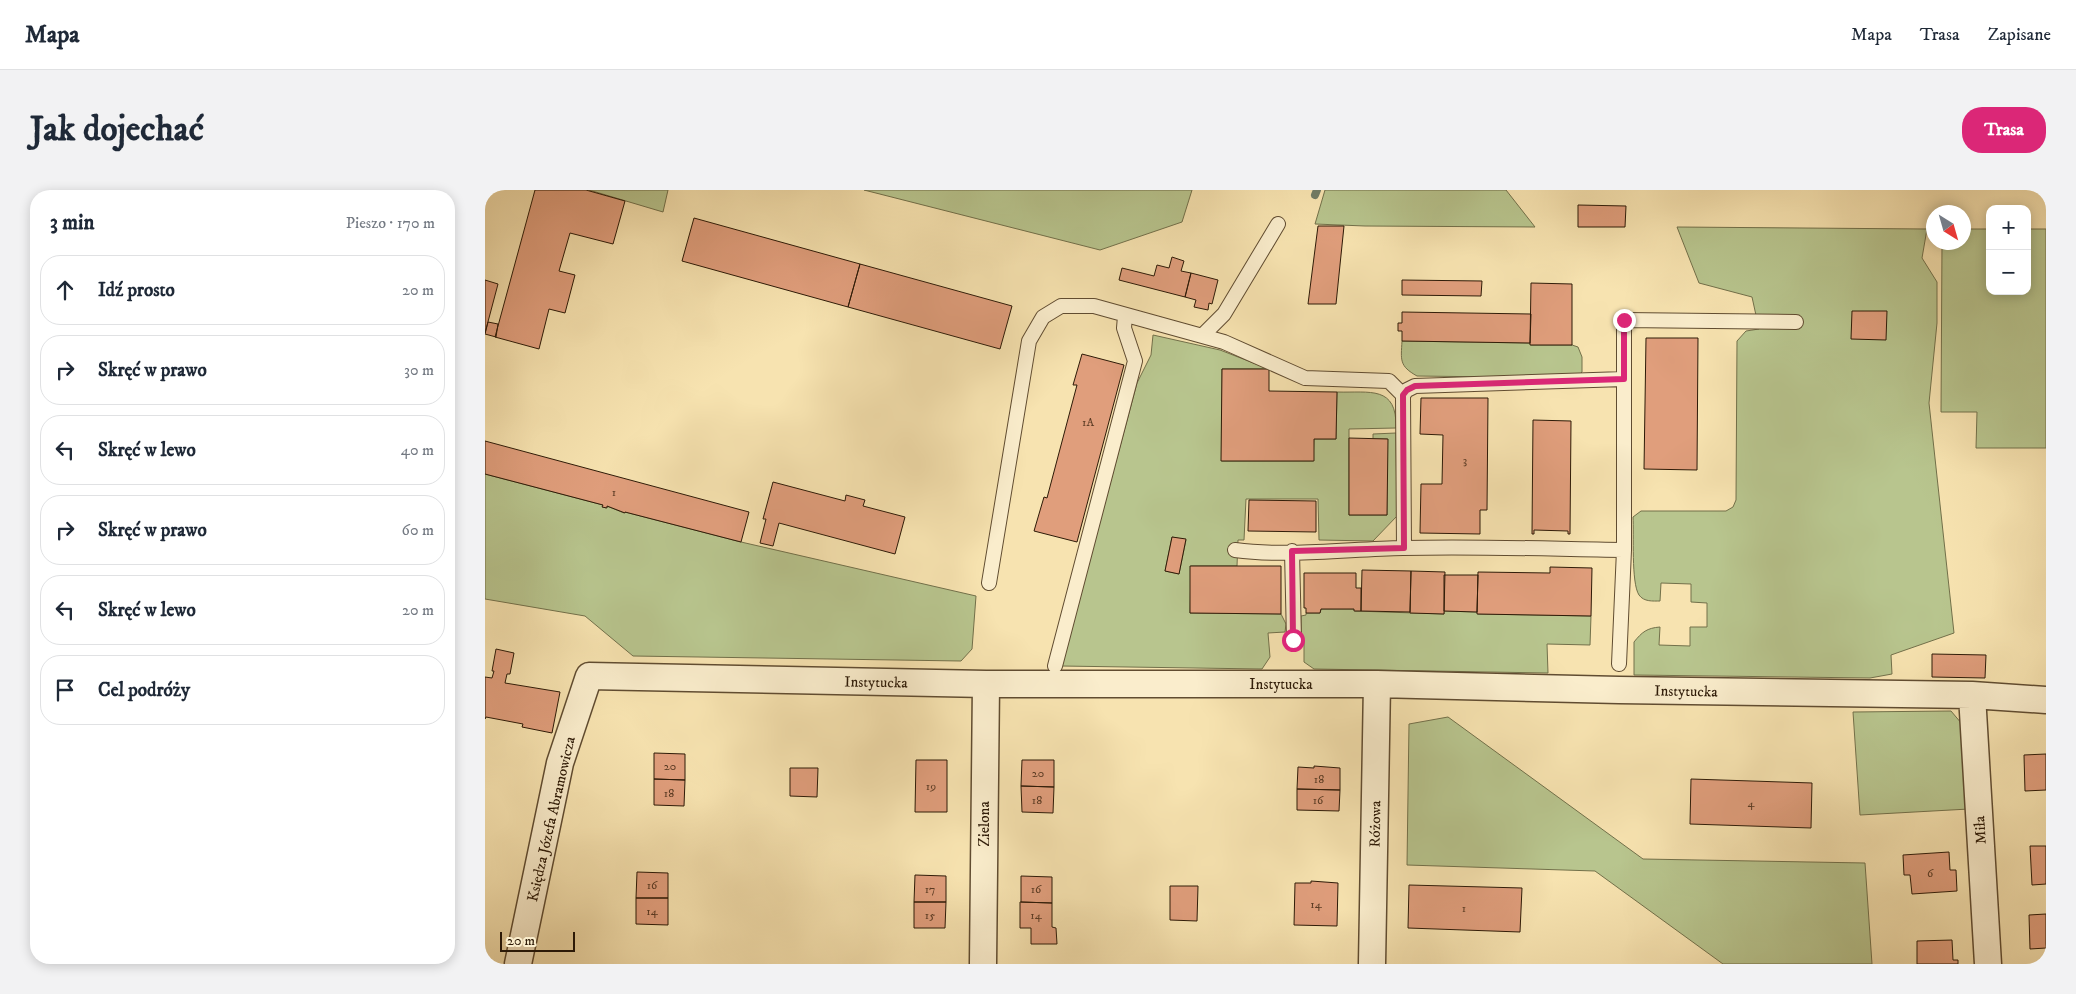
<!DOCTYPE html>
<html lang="pl">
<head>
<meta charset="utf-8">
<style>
	:root { --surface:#fff; --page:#f2f2f3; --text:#1f2937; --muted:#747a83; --line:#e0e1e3; --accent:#db2777 }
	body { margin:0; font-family:"IM FELL DW Pica",serif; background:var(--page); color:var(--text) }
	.controls { position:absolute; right:15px; top:15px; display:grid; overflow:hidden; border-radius:10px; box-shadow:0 2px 12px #0003 }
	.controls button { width:45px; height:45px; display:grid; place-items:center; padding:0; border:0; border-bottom:1px solid var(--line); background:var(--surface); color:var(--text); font:25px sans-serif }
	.compass { position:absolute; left:1441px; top:15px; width:45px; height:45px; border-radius:50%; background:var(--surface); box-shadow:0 2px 12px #0003; rotate:143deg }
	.scale { position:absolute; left:15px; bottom:12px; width:75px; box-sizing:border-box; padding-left:5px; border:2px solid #2d1a07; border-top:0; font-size:14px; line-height:18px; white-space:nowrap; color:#2d1a07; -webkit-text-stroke:4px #faedcc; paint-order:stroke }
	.stop { position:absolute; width:15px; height:15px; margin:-11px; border:4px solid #db2777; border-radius:50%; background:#fff }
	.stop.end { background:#db2777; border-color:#fff; box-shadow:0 1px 5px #0008 }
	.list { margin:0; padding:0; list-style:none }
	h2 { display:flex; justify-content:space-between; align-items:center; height:65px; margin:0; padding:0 20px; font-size:21px }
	h2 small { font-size:16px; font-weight:400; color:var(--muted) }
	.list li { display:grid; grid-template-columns:32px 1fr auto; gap:15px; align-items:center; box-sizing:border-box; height:70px; margin:0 10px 10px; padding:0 10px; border:1px solid var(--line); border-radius:20px }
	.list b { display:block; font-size:19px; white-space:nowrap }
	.list em { font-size:16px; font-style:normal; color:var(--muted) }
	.icon { flex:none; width:28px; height:28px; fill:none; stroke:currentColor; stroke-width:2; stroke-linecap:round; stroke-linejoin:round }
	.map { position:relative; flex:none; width:1561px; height:774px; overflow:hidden; border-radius:20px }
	header { display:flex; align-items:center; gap:30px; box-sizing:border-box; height:70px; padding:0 25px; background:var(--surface); border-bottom:1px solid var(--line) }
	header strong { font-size:24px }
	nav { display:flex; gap:28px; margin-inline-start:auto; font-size:18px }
	.intro { display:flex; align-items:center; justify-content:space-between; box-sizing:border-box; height:120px; padding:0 30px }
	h1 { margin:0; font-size:35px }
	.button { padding:12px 22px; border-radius:20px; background:var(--accent); color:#fff; font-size:18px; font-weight:700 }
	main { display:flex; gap:30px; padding:0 30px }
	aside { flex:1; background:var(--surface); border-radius:20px; box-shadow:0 2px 12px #0003 }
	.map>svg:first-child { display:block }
	.green { fill:#b8c58e; stroke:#72704a; fill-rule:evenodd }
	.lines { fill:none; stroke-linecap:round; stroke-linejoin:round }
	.stream { stroke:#717d67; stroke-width:8 }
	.building { fill:#e09e7c; stroke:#2d1a07 }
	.service-casing { stroke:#604c31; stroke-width:16 }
	.minor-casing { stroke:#604c31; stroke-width:29 }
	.service { stroke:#faedcc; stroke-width:14 }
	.minor { stroke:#faedcc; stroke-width:26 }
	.route { stroke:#db2777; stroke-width:6 }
	.labels { text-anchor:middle; stroke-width:4; stroke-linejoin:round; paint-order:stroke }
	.number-label { font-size:12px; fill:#5a3b24 }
	.street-label { font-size:15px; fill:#2d1a07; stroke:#faedcc }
</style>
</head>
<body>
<header>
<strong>Mapa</strong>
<nav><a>Mapa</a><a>Trasa</a><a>Zapisane</a></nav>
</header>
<div class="intro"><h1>Jak dojechać</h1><a class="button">Trasa</a></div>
<main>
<aside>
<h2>3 min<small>Pieszo · 170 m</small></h2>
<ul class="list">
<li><svg class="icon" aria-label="ahead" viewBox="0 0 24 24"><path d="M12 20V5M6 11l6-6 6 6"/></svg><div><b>Idź prosto</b></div><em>20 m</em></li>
<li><svg class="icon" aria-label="right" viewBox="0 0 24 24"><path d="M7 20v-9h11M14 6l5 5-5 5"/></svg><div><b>Skręć w prawo</b></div><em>30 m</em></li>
<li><svg class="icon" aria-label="left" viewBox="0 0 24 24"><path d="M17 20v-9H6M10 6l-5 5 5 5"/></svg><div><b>Skręć w lewo</b></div><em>40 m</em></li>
<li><svg class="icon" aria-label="right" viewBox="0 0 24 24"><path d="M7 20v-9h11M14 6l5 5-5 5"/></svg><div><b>Skręć w prawo</b></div><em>60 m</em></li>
<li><svg class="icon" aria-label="left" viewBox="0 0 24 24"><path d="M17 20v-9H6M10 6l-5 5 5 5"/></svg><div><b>Skręć w lewo</b></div><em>20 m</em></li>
<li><svg class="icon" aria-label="arrive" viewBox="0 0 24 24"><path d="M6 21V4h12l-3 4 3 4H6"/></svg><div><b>Cel podróży</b></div></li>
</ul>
</aside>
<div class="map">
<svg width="1561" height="774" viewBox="0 0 1561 774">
	<rect width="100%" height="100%" fill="#f7e3b0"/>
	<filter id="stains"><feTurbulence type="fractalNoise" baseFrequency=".004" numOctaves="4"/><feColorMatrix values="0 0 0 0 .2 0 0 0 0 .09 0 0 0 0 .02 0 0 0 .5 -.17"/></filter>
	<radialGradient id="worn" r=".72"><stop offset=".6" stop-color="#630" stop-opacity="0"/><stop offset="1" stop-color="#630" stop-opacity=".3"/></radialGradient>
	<!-- green -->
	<path class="green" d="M104,0H183L178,22Z
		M379,0H707L697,32L615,60Z
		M840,0H1021L1050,37L880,36L830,34Z
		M1192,37L1442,39L1437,68L1452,92V133L1444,213L1469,443L1406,465L1407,484L1385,488L1149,485V452C1157,442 1162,438 1175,437L1174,455L1205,456V437H1222V413L1206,412V394L1176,393L1175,411C1168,411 1159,412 1154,405C1146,393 1149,343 1148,327L1156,321H1241L1248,317L1251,310L1252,151L1261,141L1274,139L1267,107L1214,93Z
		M1479,39H1505V101H1542V39H1561V258H1491L1492,222H1456L1457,53L1478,52Z
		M668,145L735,160L784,179H737V271H828L829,249H851L852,202C885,203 912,195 911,238L864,239V325H902V249H888V244L911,243L912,326L888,351L834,350L833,309H761L759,350H753L752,376H706L705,423L796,424L801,434L800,442L783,443L785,467L777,479L576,476L652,193L666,165ZM687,347L701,350L694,384L680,381Z
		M917,151L1045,153L1046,155H1087L1093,157L1097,167V182L1091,188L932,186C914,176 916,170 917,151Z
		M0,284L118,315V317L121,318L122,316L139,323L140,322L256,352L491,406L487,459L476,471L148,466L100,426L0,409Z
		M836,419H869L870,421L959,424V421L992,422L993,424L1106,426L1105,455L1062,454L1063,483L829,479L819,472V451H816V426L821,425V423H835Z
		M1466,521L1477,534L1484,619L1375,625L1368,522Z
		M963,527L1158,669L1380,673L1387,774H1238L1110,681L922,675L924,534Z"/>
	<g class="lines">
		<!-- stream -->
		<path class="stream" d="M830,5L832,0"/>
	</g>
	<!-- building -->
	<path class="building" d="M50,0H101L140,11L128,54L85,43L74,81L90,85L80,123L64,119L54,159L10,147Z
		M1093,15L1141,16L1140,37H1093Z
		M209,28L375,74L363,117L197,71Z
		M833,36H859L851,114H823Z
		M687,67L699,71L696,81L706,83L700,107L634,90L637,78L669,86L672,75L684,78Z
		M375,74L527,116L515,159L363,117Z
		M706,83L733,90L727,114L724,113L723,120L709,117L711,110L700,107Z
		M0,90L13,94L0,143Z
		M917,90L997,91L996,106L917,105Z
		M1046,93L1087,94V155H1045Z
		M1367,121H1402L1401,150L1366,149Z
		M917,122L1046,124L1045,153L917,151V141H913V133H917Z
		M3,132L13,134L11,147L0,144Z
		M1161,148H1213L1212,280L1159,279Z
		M597,164L639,175L592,352L549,341L559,307L562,308L592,195H588Z
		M737,179H784V201L852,202L851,249H829V271H736Z
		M936,208H1003L1002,320H995V344L935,343L936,294H957L958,245L935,244Z
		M1048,230L1086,231L1085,344H1083V341L1049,340V344H1047Z
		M864,248L903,249L902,325H864Z
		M0,251L264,322L256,352L140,322V323L122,316V318L117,317L118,315L0,284Z
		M288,292L360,311L361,305L380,310L378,316L420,327L410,364L294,333L288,356L275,353L281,329H278Z
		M764,310L831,311V342L763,341Z
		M687,347L701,349L694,384L680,381Z
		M705,376H796V424L705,423Z
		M1065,377L1107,378L1106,426L992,424L993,382L1065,383Z
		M877,380L926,381L925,422L876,421Z
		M926,381L960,382L959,424L925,423Z
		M819,383H871V398H876V421H869V419H836L835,423H821V418H819Z
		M959,385H993L992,422L959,421Z
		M11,459L29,463L25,484H22L20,493L75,502L67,543L37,537L38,534L1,527L0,529V487L7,488L9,481H7Z
		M1447,464L1501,465L1500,488L1447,487Z
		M169,563L200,564V590L169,589Z
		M1561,564V600L1540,601L1539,565Z
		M431,570H462V622H430Z
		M537,570H569V597L536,596Z
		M829,576L855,578V600L812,599L813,577L829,578Z
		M305,578H333L332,607L305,606Z
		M169,589L200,590L199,616L169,615Z
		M1206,589L1327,593L1326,638L1205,634Z
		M536,596L569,597L568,623L537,622Z
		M812,599L855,600L854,621L812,620Z
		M1545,656H1561V694L1547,695Z
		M1464,662L1465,680H1471L1472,701L1427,704L1425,685H1419L1418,665Z
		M152,682L183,683V708H151Z
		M430,685L461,686V712H429Z
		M536,686L567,687V713L536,712Z
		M826,691L853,693L852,736L809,735L810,693H826Z
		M924,695L1037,698L1035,742L923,738Z
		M685,696H713L712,731L685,730Z
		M151,708H183V735L151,734Z
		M429,712H461L460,738H429Z
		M535,712L567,713V737L571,738L572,754H546V738H535Z
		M1561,724V758L1545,759L1544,725Z
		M1467,750L1468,770H1473V774H1432V751Z"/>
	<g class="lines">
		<defs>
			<path id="service" d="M717,146L739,124L793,34
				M919,358L918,205L922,200L930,196L1139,189
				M750,360C803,367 864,359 918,358C992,356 1065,359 1139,360
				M807,361L809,450
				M504,393L544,151L558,127L576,116H609L739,152L820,188L904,191L918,205
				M1134,474L1139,360V130L1311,132
				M570,476L650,171L639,138L640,126"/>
			<path id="minor" d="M1487,505L1503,774
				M33,774L75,573L104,486L501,494H892L1134,500L1487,505L1561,510
				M498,774L501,494
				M887,774L892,494"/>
		</defs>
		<!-- service casing -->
		<use href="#service" class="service-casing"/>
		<!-- minor casing -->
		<use href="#minor" class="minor-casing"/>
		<!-- service -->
		<use href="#service" class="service"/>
		<!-- minor -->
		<use href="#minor" class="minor"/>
	</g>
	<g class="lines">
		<!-- route -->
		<path class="route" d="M808,450L807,361L919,358L918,205L922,200L930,196L1139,189V130"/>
	</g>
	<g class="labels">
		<!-- number labels -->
		<g class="number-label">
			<text x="603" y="236">1A</text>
			<text x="980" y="274">3</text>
			<text x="129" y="306">1</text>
			<text x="185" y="580">20</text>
			<text x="553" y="587">20</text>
			<text x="834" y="593">18</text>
			<text x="446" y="600">19</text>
			<text x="184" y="607">18</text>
			<text x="552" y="614">18</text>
			<text x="833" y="614">16</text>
			<text x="1266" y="617">4</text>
			<text x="1445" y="687">6</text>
			<text x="167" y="699">16</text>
			<text x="445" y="703">17</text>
			<text x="551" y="703">16</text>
			<text x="831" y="718">14</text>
			<text x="979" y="722">1</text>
			<text x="167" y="725">14</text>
			<text x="445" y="729">15</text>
			<text x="551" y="729">14</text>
		</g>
		<!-- street labels -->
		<g class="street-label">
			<text transform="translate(391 492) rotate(1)" y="5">Instytucka</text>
			<text x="796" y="499">Instytucka</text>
			<text transform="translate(1201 501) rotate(1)" y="5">Instytucka</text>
			<text transform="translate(66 629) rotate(-77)" y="5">Księdza Józefa Abramowicza</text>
			<text transform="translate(499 634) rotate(-90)" y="5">Zielona</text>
			<text transform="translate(890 634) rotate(-89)" y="5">Różowa</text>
			<text transform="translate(1495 640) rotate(-93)" y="5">Miła</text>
		</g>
	</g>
	<rect width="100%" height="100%" filter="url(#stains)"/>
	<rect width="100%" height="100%" fill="url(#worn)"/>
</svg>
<div class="controls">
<button>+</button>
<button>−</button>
</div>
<svg class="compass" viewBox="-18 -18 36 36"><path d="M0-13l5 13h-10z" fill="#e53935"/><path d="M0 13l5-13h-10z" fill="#747a83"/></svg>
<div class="scale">20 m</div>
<div class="stop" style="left:808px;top:450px"></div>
<div class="stop end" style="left:1139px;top:130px"></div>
</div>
</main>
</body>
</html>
